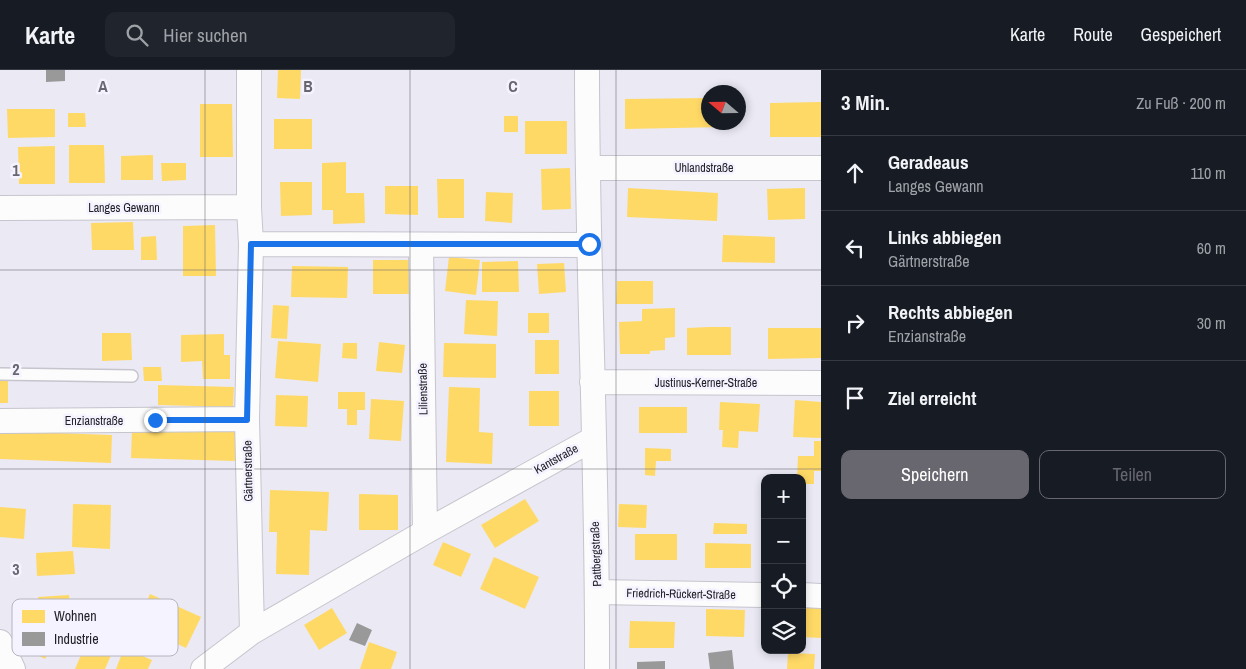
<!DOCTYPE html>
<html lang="de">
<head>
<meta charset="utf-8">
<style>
	:root { --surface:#171b24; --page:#20242c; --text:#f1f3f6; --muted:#9ea1a6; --line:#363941; --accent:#68676f }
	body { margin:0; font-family:"Archivo Narrow",sans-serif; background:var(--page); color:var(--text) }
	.controls { position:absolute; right:15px; bottom:15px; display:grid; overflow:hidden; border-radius:10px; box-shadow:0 2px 8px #0003 }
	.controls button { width:45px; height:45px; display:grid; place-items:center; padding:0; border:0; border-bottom:1px solid var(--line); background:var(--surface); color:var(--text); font:25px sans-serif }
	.compass { position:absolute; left:701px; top:15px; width:45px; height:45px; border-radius:50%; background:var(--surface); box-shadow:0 2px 8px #0003; rotate:290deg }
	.stop { position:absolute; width:15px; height:15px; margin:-11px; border:4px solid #1a73e8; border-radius:50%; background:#fff }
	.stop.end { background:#1a73e8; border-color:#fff; box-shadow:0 1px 5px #0008 }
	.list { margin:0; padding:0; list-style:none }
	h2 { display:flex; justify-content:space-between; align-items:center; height:65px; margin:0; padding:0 20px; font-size:21px }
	h2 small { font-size:16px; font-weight:400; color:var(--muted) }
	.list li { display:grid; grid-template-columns:32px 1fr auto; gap:15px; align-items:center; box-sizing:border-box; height:75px; padding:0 20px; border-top:1px solid var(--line) }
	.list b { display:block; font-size:19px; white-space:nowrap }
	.list p { margin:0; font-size:16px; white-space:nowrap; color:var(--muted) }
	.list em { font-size:16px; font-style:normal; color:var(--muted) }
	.actions { display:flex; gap:10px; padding:15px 20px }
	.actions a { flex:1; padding:11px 0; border:1px solid var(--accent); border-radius:10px; text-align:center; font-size:18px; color:var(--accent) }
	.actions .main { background:var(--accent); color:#fff }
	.icon { flex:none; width:28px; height:28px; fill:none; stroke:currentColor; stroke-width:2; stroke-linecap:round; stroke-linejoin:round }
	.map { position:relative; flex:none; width:821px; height:599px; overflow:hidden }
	header { display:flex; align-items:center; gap:30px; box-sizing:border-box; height:70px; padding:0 25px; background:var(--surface); border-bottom:1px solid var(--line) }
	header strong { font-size:24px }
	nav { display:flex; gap:28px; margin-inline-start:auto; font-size:18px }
	.search { width:350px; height:45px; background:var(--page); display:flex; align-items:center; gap:12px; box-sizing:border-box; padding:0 18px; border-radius:10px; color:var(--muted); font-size:19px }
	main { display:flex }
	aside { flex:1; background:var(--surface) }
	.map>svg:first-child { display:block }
	.homes { fill:#ffd966 }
	.industry { fill:#999 }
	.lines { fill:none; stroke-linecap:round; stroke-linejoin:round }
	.lane-casing { stroke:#c6c5cd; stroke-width:14 }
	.street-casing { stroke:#c6c5cd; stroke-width:26 }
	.lane { stroke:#fcfcfd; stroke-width:11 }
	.street { stroke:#fcfcfd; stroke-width:24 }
	.route { stroke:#1a73e8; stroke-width:6 }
	.grid { fill:none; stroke:#68676f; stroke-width:1; stroke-opacity:0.55 }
	.labels { text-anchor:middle; stroke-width:5; stroke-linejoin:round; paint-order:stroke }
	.street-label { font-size:12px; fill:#222128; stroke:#f5f3ff }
	.key { fill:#f5f3ff; stroke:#b6b4be; stroke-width:1 }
	.key-label { font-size:14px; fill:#222128 }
	.grid-label { font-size:16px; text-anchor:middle; font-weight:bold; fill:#68676f; stroke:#f5f3ff; stroke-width:5; stroke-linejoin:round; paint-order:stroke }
</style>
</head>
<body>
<header>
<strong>Karte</strong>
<div class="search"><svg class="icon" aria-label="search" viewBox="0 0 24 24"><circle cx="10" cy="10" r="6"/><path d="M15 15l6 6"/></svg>Hier suchen</div>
<nav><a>Karte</a><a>Route</a><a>Gespeichert</a></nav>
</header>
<main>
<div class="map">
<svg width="821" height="599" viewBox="0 0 821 599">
	<rect width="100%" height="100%" fill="#ebe9f4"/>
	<!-- homes -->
	<path class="homes" d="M278,0H301L300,29L277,28Z
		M708,28V52H725V57L625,59V29Z
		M821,32V67H770V33Z
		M200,34H232L233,87H200Z
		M7,39H55V67L8,68Z
		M68,43H85L86,57H68Z
		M504,46H518V62H504Z
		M274,49H312V79H274Z
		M525,51H567V84H525Z
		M69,75H104L105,113H69Z
		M55,76V114H19L18,77Z
		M153,85V110H121V86Z
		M346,92V123H364L365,153L333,154V140H322V93Z
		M161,93H186V110L162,111Z
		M570,98L571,139L542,140L541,99Z
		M437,109H464V148H438Z
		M280,112H312V145L281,146Z
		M385,116H418V145L385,144Z
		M628,118L718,123L717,151L627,147Z
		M805,118V149L768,150L767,119Z
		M486,122L513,123L512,153L485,151Z
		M133,152L134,180H92L91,153Z
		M215,155L216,206H183V156Z
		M723,165L775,167V193L722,192Z
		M156,166L157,190H141V167Z
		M449,187L480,190L476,225L445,221Z
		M373,190H409V224H373Z
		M518,191L519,222H482V192Z
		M564,193L566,222L539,224L537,194Z
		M292,196L348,197L347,228L291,227Z
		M617,211H653V234H616Z
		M466,230L498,231L497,266L464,264Z
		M273,235L289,236L287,269L271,268Z
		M675,238V267L665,268V280L650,281V284H620L619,252L642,251V239Z
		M528,243H549V263H528Z
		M709,257H731V285H687V258Z
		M768,258H821V288L768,289Z
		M102,263H131L132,290L102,291Z
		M224,264V285H230V309H203L202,291L181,292V265Z
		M535,270H559V304H535Z
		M278,271L321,274L318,312L275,308Z
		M379,272L405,275L402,303L376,301Z
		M343,273H357V289L342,288Z
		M444,273L496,274V308L443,307Z
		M143,297H161L162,311H144Z
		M0,310H8V333H0Z
		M158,315L234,317L233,337L158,335Z
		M449,317L480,318L479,362L493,363L492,394L446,392Z
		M529,321H559V356H529Z
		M338,322H365V340H357V355H347V339H338Z
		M276,325L308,326L307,357L275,356Z
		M371,329L404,331L401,371L369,369Z
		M795,330L821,332V368L793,367Z
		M720,332L760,334L758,362L739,361L738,378L722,377L723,360H719Z
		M639,337H687V363H639Z
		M132,358L235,361V391L131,388Z
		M0,361L112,365L111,393L0,389Z
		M814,371H821V401H814V414H802V408H797L798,386H814Z
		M645,378L671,379V391H656L655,406L645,405Z
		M270,420L329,422L327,461L310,460L309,505L276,504L277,462H269Z
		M359,424L398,425V460H359Z
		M525,429L539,451L495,478L481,455Z
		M73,434L111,435L110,479L72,477Z
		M619,434L647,435L646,458L618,457Z
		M0,437L26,439L24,469L0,467Z
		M714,453L747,454V464H713Z
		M635,464H677V490H635Z
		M443,472L471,484L461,507L433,495Z
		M705,473L751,474V498H705Z
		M73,481L75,504L37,506L36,483Z
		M494,487L539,507L525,539L480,519Z
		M150,524L201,547L186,578L136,555Z
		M69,525L71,548L87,556L76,578L40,560L38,527Z
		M332,538L347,563L319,580L304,555Z
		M802,538H821V568L802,567Z
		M706,539L745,540L744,567L706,566Z
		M630,551L675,552L674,578H629Z
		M33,565L52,576L45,589L26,579Z
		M87,571L112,583L105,599H75Z
		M369,572L397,582L391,599H360Z
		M124,578L152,590L148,599H116Z
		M771,580H788V583L815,584L814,599H787L788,583H771Z"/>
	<!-- industry -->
	<path class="industry" d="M46,0H65V11L46,12Z
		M357,553L372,560L365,576L349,570Z
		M732,580L734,599H710L708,583Z
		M665,591V599H637V592Z"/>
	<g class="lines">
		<defs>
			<path id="lane" d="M0,304L132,306"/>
			<path id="street" d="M249,0V137L251,174L247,349L252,562
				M587,0C587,200 598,399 597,599
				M588,98H821
				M0,138L249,137
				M251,174L589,175
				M421,175L425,462
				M592,312L821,313
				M0,351L247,349
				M597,522L765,525
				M802,525L821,526
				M0,572L13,599
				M203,599L252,562L425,462L593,369"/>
		</defs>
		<!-- lane casing -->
		<use href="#lane" class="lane-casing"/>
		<!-- street casing -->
		<use href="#street" class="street-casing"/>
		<!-- lane -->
		<use href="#lane" class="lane"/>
		<!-- street -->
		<use href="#street" class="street"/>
	</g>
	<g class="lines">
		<!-- route -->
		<path class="route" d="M155,350H247L251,174H589"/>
	</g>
	<!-- grid -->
	<path class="grid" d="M205,0V599M410,0V599M616,0V599M0,200H821M0,399H821"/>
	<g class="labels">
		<!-- street labels -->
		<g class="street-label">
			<text x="704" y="102">Uhlandstraße</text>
			<text x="124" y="142">Langes Gewann</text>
			<text x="706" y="317">Justinus-Kerner-Straße</text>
			<text transform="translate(423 319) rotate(-91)" y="4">Lilienstraße</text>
			<text x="94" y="355">Enzianstraße</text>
			<text transform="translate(556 389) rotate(-29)" y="4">Kantstraße</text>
			<text transform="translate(248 401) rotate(-91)" y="4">Gärtnerstraße</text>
			<text transform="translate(596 484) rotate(-92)" y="4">Pattbergstraße</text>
			<text transform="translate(681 524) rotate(1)" y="4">Friedrich-Rückert-Straße</text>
		</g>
	</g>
	<!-- legend -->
	<rect x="12" y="529" width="166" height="57" rx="8" class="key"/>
	<rect x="22" y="540" width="23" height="13" fill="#ffd966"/>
	<rect x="22" y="562" width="23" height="14" fill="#999"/>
	<g class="key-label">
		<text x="54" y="551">Wohnen</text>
		<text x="54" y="574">Industrie</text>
	</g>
	<g class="grid-label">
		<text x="103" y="22">A</text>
		<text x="308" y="22">B</text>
		<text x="513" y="22">C</text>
		<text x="16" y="106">1</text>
		<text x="16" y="305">2</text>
		<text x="16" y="505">3</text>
	</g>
</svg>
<div class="controls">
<button>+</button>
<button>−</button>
<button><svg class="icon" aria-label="locate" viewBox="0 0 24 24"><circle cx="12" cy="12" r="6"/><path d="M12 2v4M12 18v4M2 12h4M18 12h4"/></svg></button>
<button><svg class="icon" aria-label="layers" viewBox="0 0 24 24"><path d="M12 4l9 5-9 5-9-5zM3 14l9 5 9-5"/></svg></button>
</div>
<svg class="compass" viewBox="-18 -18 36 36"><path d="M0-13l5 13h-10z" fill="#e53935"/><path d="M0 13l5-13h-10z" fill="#9ea1a6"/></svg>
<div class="stop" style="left:589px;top:174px"></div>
<div class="stop end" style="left:155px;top:350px"></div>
</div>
<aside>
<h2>3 Min.<small>Zu Fuß · 200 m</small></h2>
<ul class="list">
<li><svg class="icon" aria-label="ahead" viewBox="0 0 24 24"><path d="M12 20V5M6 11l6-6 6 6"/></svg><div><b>Geradeaus</b><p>Langes Gewann</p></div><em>110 m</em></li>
<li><svg class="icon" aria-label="left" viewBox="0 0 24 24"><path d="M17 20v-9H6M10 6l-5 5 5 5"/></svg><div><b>Links abbiegen</b><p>Gärtnerstraße</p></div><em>60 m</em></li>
<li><svg class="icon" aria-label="right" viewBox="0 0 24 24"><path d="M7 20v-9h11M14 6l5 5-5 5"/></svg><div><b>Rechts abbiegen</b><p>Enzianstraße</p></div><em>30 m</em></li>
<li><svg class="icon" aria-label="arrive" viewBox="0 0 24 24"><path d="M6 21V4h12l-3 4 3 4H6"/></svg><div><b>Ziel erreicht</b></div></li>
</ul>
<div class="actions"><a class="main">Speichern</a><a>Teilen</a></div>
</aside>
</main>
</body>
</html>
